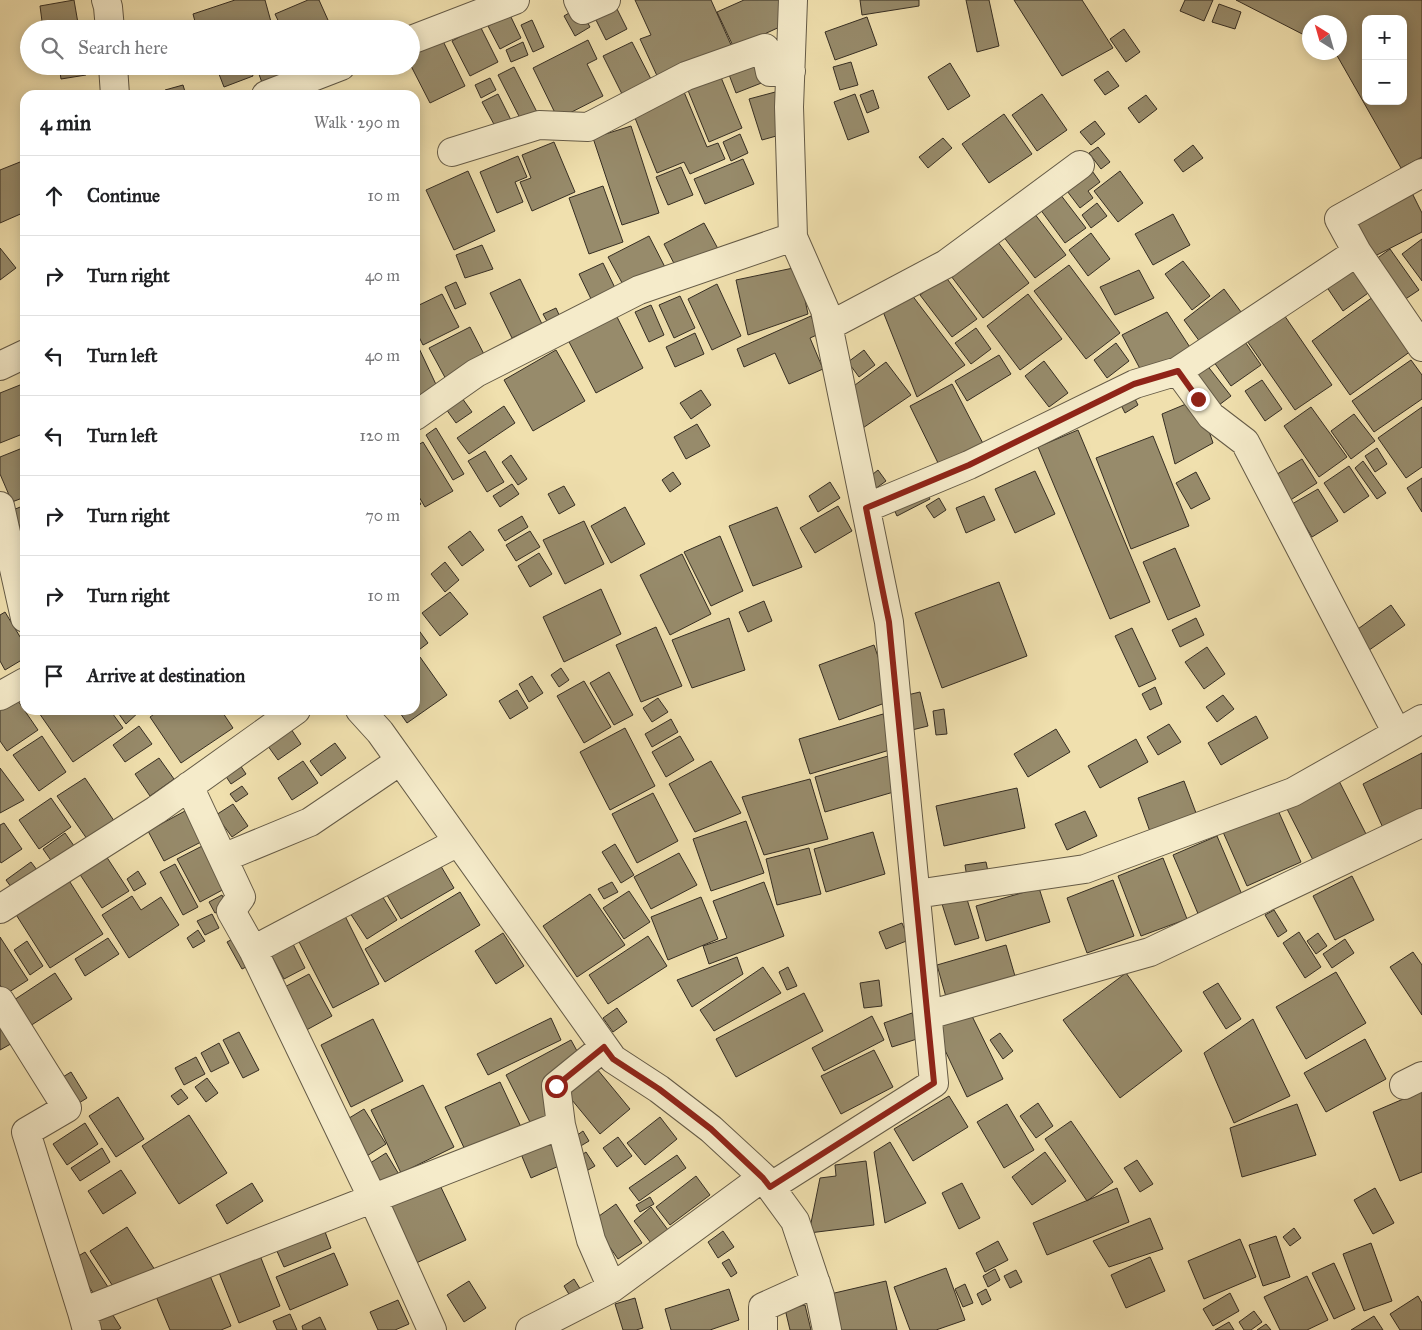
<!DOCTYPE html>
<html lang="en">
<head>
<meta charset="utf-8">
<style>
	:root { --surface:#fff; --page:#f6f6f6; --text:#202124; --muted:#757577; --line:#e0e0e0 }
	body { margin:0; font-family:"IM FELL Great Primer",serif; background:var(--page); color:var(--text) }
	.controls { position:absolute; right:15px; top:15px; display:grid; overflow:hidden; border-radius:10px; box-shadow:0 2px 12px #0003 }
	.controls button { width:45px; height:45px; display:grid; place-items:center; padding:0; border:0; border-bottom:1px solid var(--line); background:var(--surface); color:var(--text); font:25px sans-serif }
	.compass { position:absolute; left:1302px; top:15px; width:45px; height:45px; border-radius:50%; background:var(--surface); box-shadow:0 2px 12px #0003; rotate:323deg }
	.stop { position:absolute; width:15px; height:15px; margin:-11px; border:4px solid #8f2418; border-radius:50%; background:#fff }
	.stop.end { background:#8f2418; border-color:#fff; box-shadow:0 1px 5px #0008 }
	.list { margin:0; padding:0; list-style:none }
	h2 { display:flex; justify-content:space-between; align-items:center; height:65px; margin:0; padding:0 20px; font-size:21px }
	h2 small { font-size:16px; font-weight:400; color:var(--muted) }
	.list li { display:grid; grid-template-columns:32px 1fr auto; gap:15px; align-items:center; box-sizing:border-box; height:80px; padding:0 20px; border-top:1px solid var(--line) }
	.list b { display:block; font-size:19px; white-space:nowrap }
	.list em { font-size:16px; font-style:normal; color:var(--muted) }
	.icon { flex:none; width:28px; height:28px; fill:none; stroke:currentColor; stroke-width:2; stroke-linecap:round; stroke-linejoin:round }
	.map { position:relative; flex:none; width:1422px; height:1330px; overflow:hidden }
	.search { position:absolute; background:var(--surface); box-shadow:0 2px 12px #0003; left:20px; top:20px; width:400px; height:55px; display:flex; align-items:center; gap:12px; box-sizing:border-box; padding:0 18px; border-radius:28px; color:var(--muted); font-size:19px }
	.panel { position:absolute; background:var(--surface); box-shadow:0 2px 12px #0003; left:20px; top:90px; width:400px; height:625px; border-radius:15px }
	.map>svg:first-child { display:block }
	.building { fill:#978b6b; stroke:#362e23; fill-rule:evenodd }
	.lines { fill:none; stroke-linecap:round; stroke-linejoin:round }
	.minor-casing { stroke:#645a46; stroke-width:30 }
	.minor { stroke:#f5ebca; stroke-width:28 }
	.route { stroke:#8f2418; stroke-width:6 }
</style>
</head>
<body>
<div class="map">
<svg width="1422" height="1330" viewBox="0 0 1422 1330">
	<rect width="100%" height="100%" fill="#f0e0ae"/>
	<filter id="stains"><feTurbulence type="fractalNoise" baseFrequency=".004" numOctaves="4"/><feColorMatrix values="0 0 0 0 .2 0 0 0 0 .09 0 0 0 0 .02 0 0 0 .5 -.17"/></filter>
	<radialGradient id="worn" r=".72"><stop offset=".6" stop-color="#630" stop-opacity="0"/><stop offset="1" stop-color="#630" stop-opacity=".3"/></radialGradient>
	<!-- building -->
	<path class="building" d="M74,0L79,29H43L40,6Z
		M235,0H265L273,29H197L193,14Z
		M308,0H319L332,29H282L275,14Z
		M635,0H711L732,47L659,80L640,39L651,35Z
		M744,0H780L784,25L734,48L717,12Z
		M860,0H919V6L862,15Z
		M966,0H989L999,46L977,52Z
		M1014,0H1082L1113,48L1062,76Z
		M1185,0H1213L1204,21L1180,11Z
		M1236,0H1422V157L1401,168L1335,52H1340V22H1310V38ZM1366,19H1403V101H1366Z
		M614,3L627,29L606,40L593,14Z
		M1219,4L1241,12L1235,29L1212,22Z
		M579,7L590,27L575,36L564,16Z
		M510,15L521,38L500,49L488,26Z
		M867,17L877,45L835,60L825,32Z
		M532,20L544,47L533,52L521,25Z
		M480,26L498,62L470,76L452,41Z
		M1124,29L1140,52L1126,62L1110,39Z
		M441,37L465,86L430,103L411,66V52Z
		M588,40L597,59L587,64L603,96L558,119L533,68Z
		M523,42L528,55L511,62L506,50Z
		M632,42L653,83L624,98L603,56Z
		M756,61L764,82L736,93L728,72Z
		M851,62L858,85L840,90L833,67Z
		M950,63L970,96L948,110L928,77Z
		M59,66H85L86,75L61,79Z
		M225,66H250L253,76L224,87L217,69Z
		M256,66H289L294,81L265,91Z
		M514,67L539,116L523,124L498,75Z
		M1108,71L1119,86L1105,95L1094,80Z
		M720,75L742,128L709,142L687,88Z
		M490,78L496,90L481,98L475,85Z
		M183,85L186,95H167L165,90Z
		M873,90L879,108L867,113L860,95Z
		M779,91L787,133L762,140L749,99Z
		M684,92L707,147L718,143L725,159L690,174L684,162L657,173L633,113Z
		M498,94L511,120L496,128L482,102Z
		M855,94L869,132L848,140L834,102Z
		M1042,94L1067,130L1037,151L1012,115Z
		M1146,95L1157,109L1139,123L1128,108Z
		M1004,114L1032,154L989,183L962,144Z
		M1095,121L1105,134L1091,145L1080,132Z
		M631,126L659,213L622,225L593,138Z
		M740,134L748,153L731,161L723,142Z
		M943,138L952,148L928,168L919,157Z
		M554,142L575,192L532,211L520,182L531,178L522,155Z
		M1193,145L1203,158L1183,172L1174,160Z
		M1098,147L1110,162L1101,169L1089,153Z
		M518,156L527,177L515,182L523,202L497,213L480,172Z
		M743,159L754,184L705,204L694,179Z
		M25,160V212L0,223V170Z
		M681,167L693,195L668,205L656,177Z
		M1090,168L1100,182L1088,191L1093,198L1080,208L1064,187Z
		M468,171L495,231L454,250L426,190Z
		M1120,171L1143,203L1118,222L1094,191Z
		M603,186L623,242L589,254L569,198Z
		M1411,191L1422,213V232L1373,257L1354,221Z
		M1060,194L1086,228L1065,243L1040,209Z
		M1097,203L1107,216L1091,228L1082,215Z
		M1034,213L1066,255L1035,278L1003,236Z
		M1173,214L1190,245L1153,265L1135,234Z
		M704,223L723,258L682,279L664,244Z
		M1091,233L1110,259L1088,276L1069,250Z
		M649,236L667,271L627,292L608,257Z
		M1422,239V281L1402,254Z
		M997,241L1029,283L983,318L951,276Z
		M482,245L493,269L465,278L456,255Z
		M0,248L16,268L0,280Z
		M1390,249L1419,290L1401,302L1372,262Z
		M1183,261L1210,296L1192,310L1165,274Z
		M603,263L616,290L592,301L579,274Z
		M1353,264L1371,291L1343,311L1324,283Z
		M1069,265L1120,333L1086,359L1034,291Z
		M798,267L808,314L748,335L736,280Z
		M1139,270L1154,298L1115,315L1100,287Z
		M945,276L977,319L952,337L920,295Z
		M520,279L542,324L512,338L490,293Z
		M456,282L466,304L455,309L445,287Z
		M717,284L741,336L712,350L688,299Z
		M1224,289L1244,316L1203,346L1184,320Z
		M908,290L965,365L917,397L882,309Z
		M442,294L459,327L423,345L415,329V307Z
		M1028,294L1062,339L1020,370L987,326Z
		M680,296L695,328L674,338L659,305Z
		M1373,297L1411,351L1350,395L1312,341Z
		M651,305L664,335L649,342L635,312Z
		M556,308L560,317L548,323L543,314Z
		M1167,312L1195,355L1145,378L1122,335Z
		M1282,312L1332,385L1295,410L1245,338Z
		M616,315L643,368L596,393L568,340Z
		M811,316L819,334L810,338L823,369L789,384L775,353L744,367L737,349Z
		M470,327L488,362L448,383L429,348Z
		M976,328L991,349L971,364L955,343Z
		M695,333L704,354L675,367L666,347Z
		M1241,336L1261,365L1231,386L1211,358Z
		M1116,343L1129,361L1107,378L1094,360Z
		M415,344H417L440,393L415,405Z
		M556,350L585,401L533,431L504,380Z
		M864,350L875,365L859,377L848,362Z
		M999,355L1011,374L967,401L955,381Z
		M1411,360L1422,375V399L1374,432L1352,401Z
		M1044,361L1068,393L1049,407L1025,376Z
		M886,362L911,395L860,430L851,388Z
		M1206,364L1231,396L1219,405L1194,373Z
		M1262,380L1282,409L1265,421L1245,391Z
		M25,383V433L0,443V393Z
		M952,384L988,453L941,469L910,406Z
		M701,390L711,405L691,419L680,403Z
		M1134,397L1138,405L1125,413L1121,405Z
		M462,398L472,412L456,423L446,409Z
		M1198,399L1213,443L1175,464L1162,414Z
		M504,406L515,423L469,454L457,438Z
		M1311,407L1347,457L1319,477L1284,426Z
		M1422,407V467L1406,478L1378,438Z
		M1354,414L1375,441L1351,459L1331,431Z
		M697,424L710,446L686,459L674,437Z
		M436,428L464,474L453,480L426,435Z
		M1078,430L1150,602L1110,619L1038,447Z
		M1153,436L1189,526L1131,549L1096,458Z
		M423,442L453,491L425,507L415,490V447Z
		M25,447V497L12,502L0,474V457Z
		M1377,448L1387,464L1375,472L1365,456Z
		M485,451L504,482L487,492L468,461Z
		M511,455L527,479L518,485L502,462Z
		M1302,459L1317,483L1289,501L1274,476Z
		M1363,461L1386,493L1377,499L1355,468Z
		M1349,466L1369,496L1344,513L1324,483Z
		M878,470L886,481L875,489L868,478Z
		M1035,471L1055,514L1015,533L995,489Z
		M673,472L681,484L670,492L662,480Z
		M1196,472L1210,499L1191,509L1176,483Z
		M1422,478V512L1407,488Z
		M830,482L840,498L818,512L809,496Z
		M512,484L519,494L500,507L493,496Z
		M564,486L575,505L559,514L548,494Z
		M924,488L930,499L897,516L892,505Z
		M1318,489L1338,521L1312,537L1292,504Z
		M415,496L421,504L415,508Z
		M984,496L995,520L966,533L956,508Z
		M939,498L946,510L934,518L926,506Z
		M25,505V540L13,510Z
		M838,506L852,531L815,553L800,528Z
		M625,507L645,544L611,563L591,526Z
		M777,507L802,567L753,586L729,526Z
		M522,516L528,527L505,541L498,530Z
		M584,521L604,564L565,584L543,540Z
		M470,531L484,550L462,566L448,547Z
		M530,531L540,547L516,561L506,545Z
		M720,536L743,591L711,606L684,552Z
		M1175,548L1200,606L1168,620L1143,562Z
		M539,553L552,574L530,587L518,566Z
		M682,554L711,614L670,635L640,575Z
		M445,562L459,580L445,592L431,574Z
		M999,582L1027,656L942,688L915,613Z
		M601,589L621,634L564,662L543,617Z
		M450,592L468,614L440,636L422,613Z
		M764,601L772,621L748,632L739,612Z
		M1391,605L1405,625L1365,653L1351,634Z
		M5,612L25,645V658L5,670L0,661V615Z
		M729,618L745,670L692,688L672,640Z
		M1196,618L1204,635L1180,647L1172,630Z
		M415,625L428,643L415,653Z
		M656,627L682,686L641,702L616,645Z
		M1132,628L1156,679L1139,687L1115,636Z
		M874,645L893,700L839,720L819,665Z
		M1207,647L1225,674L1204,689L1185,662Z
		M420,657L447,695L407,723L398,710H415V660Z
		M561,668L569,680L559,687L551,675Z
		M609,672L633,715L614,725L590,683Z
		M532,676L543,693L529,702L519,684Z
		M584,681L611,727L584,743L557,696Z
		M1155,687L1162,704L1150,710L1142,694Z
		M517,690L528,708L510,719L499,701Z
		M920,692L928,726L912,730L903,696Z
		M1223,695L1234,709L1217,722L1206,707Z
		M16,698L38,730L7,751L0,741V710Z
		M658,698L668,712L652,722L643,708Z
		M944,709L947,734L936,735L933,711Z
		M37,710H110L123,728L73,762Z
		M116,710H141L126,724Z
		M160,710H221L233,728L181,763L150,717Z
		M883,714L893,749L810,774L799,739Z
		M1256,716L1268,738L1221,765L1208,743Z
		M671,719L678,732L652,747L645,734Z
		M1169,724L1181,742L1158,755L1147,737Z
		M139,726L152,744L125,762L113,745Z
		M289,726L301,744L278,760L265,742Z
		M625,728L655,786L610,810L580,752Z
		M1056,729L1070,752L1028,777L1014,754Z
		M42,736L66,772L39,791L13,755Z
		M680,736L694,760L666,777L652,752Z
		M1136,739L1148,762L1100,788L1088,766Z
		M335,743L346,758L321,776L310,761Z
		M1422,753V812L1384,830L1363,784Z
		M888,756L897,791L825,812L815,777Z
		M159,758L174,779L150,796L135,774Z
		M303,761L318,783L292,800L278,778Z
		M711,761L741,813L695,832L669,784Z
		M240,765L246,774L231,784L225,775Z
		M0,768L24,800L0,813Z
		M85,778L119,828L92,846L57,796Z
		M810,779L828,839L764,855L742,797Z
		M1338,779L1366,834L1313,860L1285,805Z
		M1184,781L1205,837L1158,854L1138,798Z
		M242,786L248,794L236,802L230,794Z
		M1017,788L1025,828L944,846L936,806Z
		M653,793L678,841L637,863L612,814Z
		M51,798L71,827L39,849L19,820Z
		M233,804L248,826L232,837L216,815Z
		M1277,808L1301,862L1247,886L1223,832Z
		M185,811L201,842L164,861L148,831Z
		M1085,811L1097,836L1067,850L1055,824Z
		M746,821L764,873L711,891L693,839Z
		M4,823L22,849L1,863L0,861V825Z
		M873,832L885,874L826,892L814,849Z
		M65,833L79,853L57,869L43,849Z
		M1217,836L1243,897L1199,916L1173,855Z
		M206,844L228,887L200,902L177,859Z
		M615,844L634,875L621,883L602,852Z
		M809,848L821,894L777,905L766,859Z
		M679,853L697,885L651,909L634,877Z
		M106,856L129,891L102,908L79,873Z
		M436,858L454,888L401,919L384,890Z
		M1163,858L1187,919L1141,936L1118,876Z
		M31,862L43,878L17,895L6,880Z
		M986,862L989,876L967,878L965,865Z
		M175,864L198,907L183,915L160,872Z
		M138,871L146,884L134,891L127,879Z
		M1352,876L1374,920L1335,940L1313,896Z
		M68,879L103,934L50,968L15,913Z
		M1113,880L1134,936L1087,953L1067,898Z
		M612,882L618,892L604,899L598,889Z
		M764,882L784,936L709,964L703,946L727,938L713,901Z
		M1039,888L1050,922L986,941L976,906Z
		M379,891L397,920L367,939L348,910Z
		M629,891L650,922L624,939L603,908Z
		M460,892L480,925L385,982L365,949Z
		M590,894L625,945L577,977L543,926Z
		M222,895L228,907L215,913L209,902Z
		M132,896L141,910L161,897L179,925L129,958L102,915Z
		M966,896L979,938L955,945L942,904Z
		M701,897L718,939L668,960L651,917Z
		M1274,910L1287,931L1278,937L1265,915Z
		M343,912L379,984L333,1008L296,936Z
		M212,914L219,928L205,935L197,921Z
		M902,923L909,940L886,949L879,932Z
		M198,930L205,941L193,948L187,938Z
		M1299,932L1321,967L1305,978L1283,943Z
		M503,933L524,966L496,984L475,951Z
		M1318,933L1327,946L1316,954L1307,941Z
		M240,935L254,963L242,969L227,942Z
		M648,936L667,966L608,1004L589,975Z
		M0,937L28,980L6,994L0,985Z
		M108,938L119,954L85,976L75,959Z
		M1345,939L1354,953L1332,968L1323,954Z
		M291,940L305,968L284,979L269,951Z
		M27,941L43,966L30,975L14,950Z
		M1006,945L1017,983L948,1004L937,965Z
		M1413,952L1422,965V1015L1390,967Z
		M737,957L743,974L692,1007L677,980Z
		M763,967L781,993L714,1031L700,1010Z
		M788,967L797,986L787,990L779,972Z
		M1336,972L1366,1023L1306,1059L1276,1007Z
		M55,973L72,999L30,1026L14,1000Z
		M1126,973L1182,1051L1120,1098L1063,1020Z
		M309,974L332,1016L301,1033L279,990Z
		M879,980L882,1006L864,1008L860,983Z
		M1218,983L1241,1019L1226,1029L1203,992Z
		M804,993L823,1031L736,1077L716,1039Z
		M617,1008L627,1022L613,1032L603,1018Z
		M0,1012L16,1041L0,1050Z
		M970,1012L1003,1079L967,1097L935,1029Z
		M912,1013L920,1038L892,1047L884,1023Z
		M872,1016L884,1040L824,1071L812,1048Z
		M551,1018L561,1040L488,1075L477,1054Z
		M373,1019L403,1081L351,1107L321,1045Z
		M1253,1019L1290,1096L1234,1123L1204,1053Z
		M239,1032L259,1070L243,1078L223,1040Z
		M1000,1033L1013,1051L1003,1059L990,1040Z
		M1365,1039L1386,1079L1326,1112L1304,1073Z
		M571,1040L582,1060L549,1117L531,1124L506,1075Z
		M219,1043L229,1063L211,1072L201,1053Z
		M874,1050L893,1087L841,1114L821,1076Z
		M196,1057L205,1074L184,1085L175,1068Z
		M597,1069L630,1109L600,1134L567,1094Z
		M71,1072L87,1098L74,1106L58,1080Z
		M207,1078L218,1093L206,1102L195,1087Z
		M500,1082L521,1127L466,1152L445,1107Z
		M423,1085L454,1147L401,1173L371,1110Z
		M181,1089L188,1098L178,1105L171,1096Z
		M1422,1091V1172L1400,1181L1373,1112Z
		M949,1096L968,1127L913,1161L894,1129Z
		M118,1097L144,1139L116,1157L89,1116Z
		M1038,1103L1053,1126L1036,1138L1020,1116Z
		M1007,1104L1034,1150L1004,1168L977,1122Z
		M1297,1104L1316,1155L1242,1177L1230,1128Z
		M364,1109L386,1144L362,1159L341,1123Z
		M189,1115L227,1173L179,1204L142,1146Z
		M660,1117L677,1139L645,1165L627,1143Z
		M1071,1121L1113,1182L1087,1201L1045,1139Z
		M85,1123L98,1144L67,1165L53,1144Z
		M583,1131L589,1141L574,1150L569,1141Z
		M618,1137L632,1156L617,1167L603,1148Z
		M557,1140L566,1163L531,1178L521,1154Z
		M890,1142L926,1203L885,1223L874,1152Z
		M102,1148L110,1162L80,1181L71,1168Z
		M586,1152L595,1166L583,1173L574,1160Z
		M1045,1152L1066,1181L1032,1205L1012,1177Z
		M386,1153L400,1176L377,1189L364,1167Z
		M677,1155L686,1168L639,1201L629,1188Z
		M1137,1160L1153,1184L1140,1192L1124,1168Z
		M866,1161L874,1225L809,1233L820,1178L836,1176L835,1165Z
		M121,1170L136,1193L103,1214L88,1191Z
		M696,1176L710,1195L670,1225L656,1207Z
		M438,1181L466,1240L414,1264L387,1204Z
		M252,1183L263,1201L227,1224L216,1205Z
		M962,1183L980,1218L959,1229L942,1193Z
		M1117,1188L1129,1222L1047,1255L1033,1223Z
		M1375,1188L1394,1223L1373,1234L1354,1200Z
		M650,1197L654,1204L640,1212L636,1205Z
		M616,1204L642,1243L618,1259L592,1221Z
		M651,1207L668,1230L651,1243L634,1221Z
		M1150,1218L1163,1249L1109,1267L1093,1241Z
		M127,1227L155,1270L118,1294L90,1251Z
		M1294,1228L1301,1238L1290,1246L1283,1237Z
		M324,1229L331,1248L284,1267L276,1249Z
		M723,1231L734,1247L718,1258L708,1242Z
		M1276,1236L1290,1277L1263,1286L1249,1245Z
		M1240,1239L1256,1277L1204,1299L1188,1261Z
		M998,1241L1008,1260L985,1272L976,1253Z
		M1371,1243L1392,1301L1364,1311L1343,1254Z
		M85,1252L112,1293L99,1302L72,1260Z
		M259,1253L280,1306L239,1323L218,1270Z
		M334,1253L348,1285L290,1310L276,1277Z
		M1150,1257L1165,1291L1126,1308L1111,1275Z
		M729,1259L737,1273L731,1277L722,1263Z
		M1334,1263L1355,1309L1334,1319L1312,1273Z
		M946,1268L965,1320L936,1330H910L894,1287Z
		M995,1269L1000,1280L988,1287L983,1276Z
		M1016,1270L1022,1282L1010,1288L1004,1276Z
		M208,1271L231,1326L221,1330H170L155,1294Z
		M1307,1276L1328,1320L1307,1330H1280L1264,1297Z
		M574,1279L584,1295L573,1301L564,1286Z
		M469,1281L486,1308L464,1322L447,1295Z
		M886,1281L897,1330H834L826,1295Z
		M965,1284L973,1303L963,1307L955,1289Z
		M729,1289L739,1320L710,1330H671L665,1309Z
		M986,1289L991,1300L982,1305L977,1294Z
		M1230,1293L1239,1311L1213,1326L1203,1309Z
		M1418,1296L1422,1303V1330H1400L1390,1314Z
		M635,1298L643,1328L636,1330H623L615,1304Z
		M398,1300L409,1324L395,1330H378L370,1312Z
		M805,1305L811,1330H790L785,1309Z
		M109,1309L121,1328L118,1330H101L94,1318Z
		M1254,1311L1262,1322L1251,1330H1244L1239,1322Z
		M290,1314L297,1330H277L273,1321Z
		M1374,1316L1383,1330H1351Z
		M320,1317L326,1330H303L302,1326Z
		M1229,1322L1234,1330H1215Z
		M1266,1324L1271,1330H1257Z"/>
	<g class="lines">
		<defs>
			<path id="minor" d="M106,0L108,7L110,29
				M578,0L583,10L606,0
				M411,40L515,0
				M113,66L115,95
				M266,95L341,66
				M452,152L539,125L588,127L686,76L765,48L770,72L791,71
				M1357,252L1339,219L1422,173
				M829,326L946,264L1080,165
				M0,366L25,354
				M1178,371L1211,416L1245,442L1397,733
				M415,416L476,373L639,290L793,237L789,107L793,0
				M0,506L25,618
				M866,508L969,465L1135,384L1178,371L1357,252L1422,347
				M0,696L25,682
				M360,710L380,732L613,1059L659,1089L711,1129L763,1177L795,1221L820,1296L827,1330
				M189,786L241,897L231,911L253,950
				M223,858L310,822L400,761
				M916,894L1085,869L1293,792L1422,719
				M0,909L156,810L296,710
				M0,1001L67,1108L26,1132L82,1312
				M928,1015L1150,952L1422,823
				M1404,1085L1422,1076
				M561,1125L591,1240L612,1288
				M770,1187L934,1083L889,622L825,310L793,237
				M87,1330L82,1312L561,1125L556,1086L604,1047
				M432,1330L373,1199L253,950L458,842
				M530,1330L612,1288L763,1177
				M763,1330V1307L816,1283"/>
		</defs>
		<!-- minor casing -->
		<use href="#minor" class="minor-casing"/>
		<!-- minor -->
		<use href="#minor" class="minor"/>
	</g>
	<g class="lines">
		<!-- route -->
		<path class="route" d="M556,1086L604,1047L613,1059L659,1089L711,1129L763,1178L770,1187L934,1083L889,622L866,508L969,465L1134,384L1178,371L1198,399"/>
	</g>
	<rect width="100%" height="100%" filter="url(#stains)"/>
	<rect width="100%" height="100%" fill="url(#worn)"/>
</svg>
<div class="controls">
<button>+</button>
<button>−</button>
</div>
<svg class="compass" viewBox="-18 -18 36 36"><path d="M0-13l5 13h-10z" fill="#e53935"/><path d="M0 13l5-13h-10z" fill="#757577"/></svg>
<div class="stop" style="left:556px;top:1086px"></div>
<div class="stop end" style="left:1198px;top:399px"></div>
<div class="search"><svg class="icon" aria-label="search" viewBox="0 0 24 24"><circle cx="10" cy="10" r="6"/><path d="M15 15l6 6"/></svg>Search here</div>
<section class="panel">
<h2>4 min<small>Walk · 290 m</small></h2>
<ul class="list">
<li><svg class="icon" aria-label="ahead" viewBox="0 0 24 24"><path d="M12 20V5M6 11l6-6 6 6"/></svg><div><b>Continue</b></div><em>10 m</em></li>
<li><svg class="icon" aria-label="right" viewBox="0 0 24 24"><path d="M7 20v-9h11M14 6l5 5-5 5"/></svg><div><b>Turn right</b></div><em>40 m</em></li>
<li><svg class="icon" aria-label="left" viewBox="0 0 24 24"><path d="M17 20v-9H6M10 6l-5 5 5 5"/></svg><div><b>Turn left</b></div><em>40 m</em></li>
<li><svg class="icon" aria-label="left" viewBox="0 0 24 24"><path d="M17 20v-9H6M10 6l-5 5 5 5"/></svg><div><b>Turn left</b></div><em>120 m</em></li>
<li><svg class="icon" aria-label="right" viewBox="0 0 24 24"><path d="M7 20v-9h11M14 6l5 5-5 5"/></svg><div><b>Turn right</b></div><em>70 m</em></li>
<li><svg class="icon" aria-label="right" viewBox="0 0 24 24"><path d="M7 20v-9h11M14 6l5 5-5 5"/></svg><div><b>Turn right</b></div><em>10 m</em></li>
<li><svg class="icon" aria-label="arrive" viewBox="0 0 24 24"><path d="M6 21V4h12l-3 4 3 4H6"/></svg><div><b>Arrive at destination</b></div></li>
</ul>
</section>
</div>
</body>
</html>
